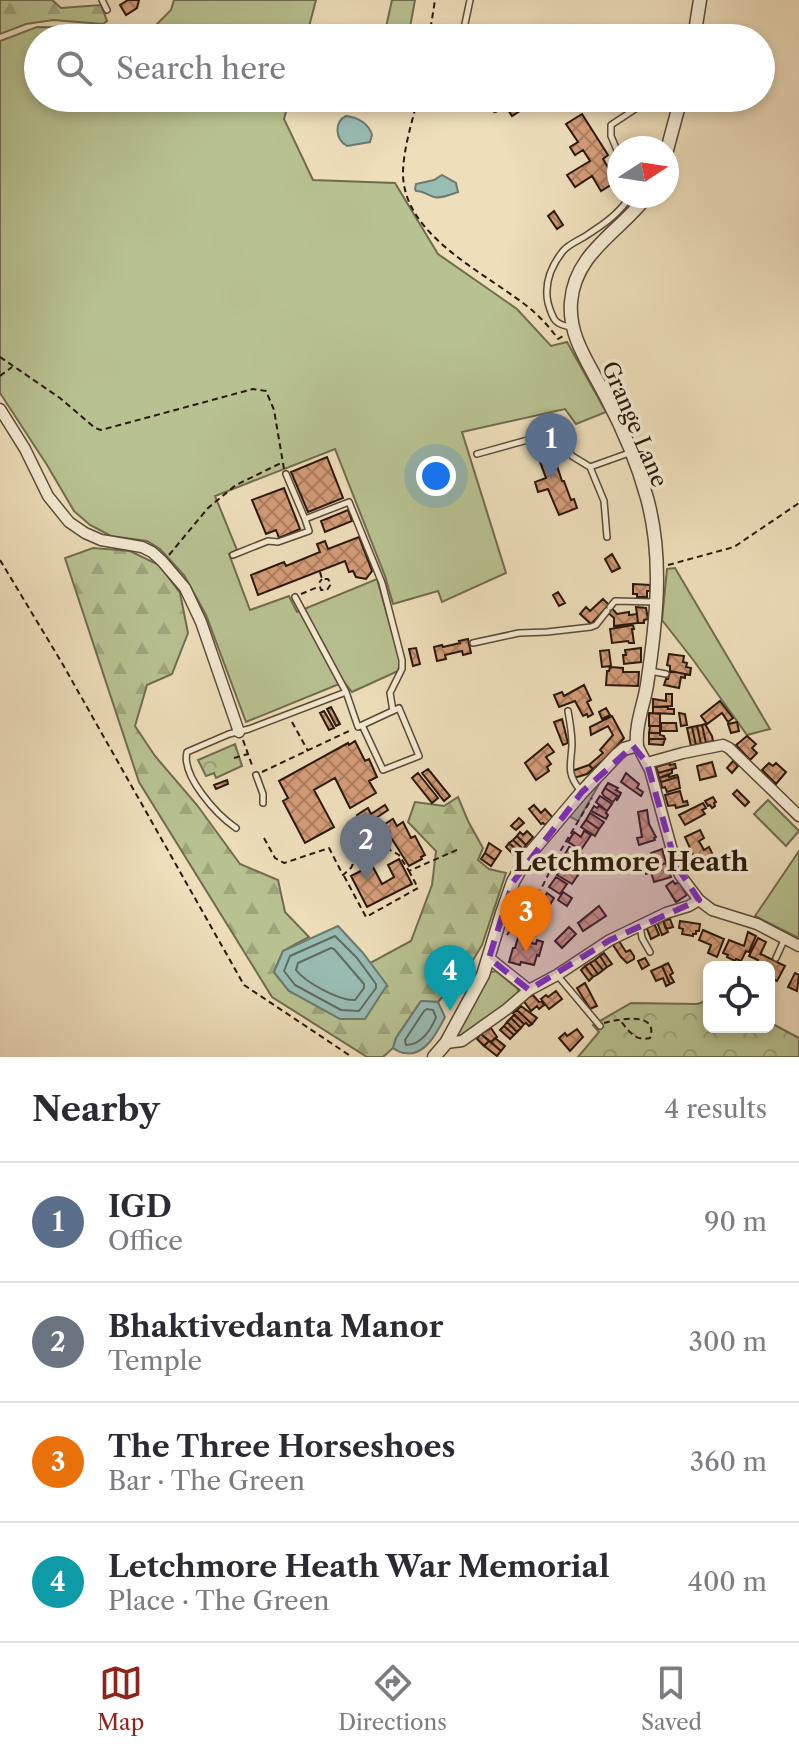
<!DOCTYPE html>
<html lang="en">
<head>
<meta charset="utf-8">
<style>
	:root { --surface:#fff; --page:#f7f7f7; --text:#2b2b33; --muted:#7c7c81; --line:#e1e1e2; --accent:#8f2418 }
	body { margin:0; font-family:"Libre Caslon Text",serif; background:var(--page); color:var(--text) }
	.controls { position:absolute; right:24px; bottom:24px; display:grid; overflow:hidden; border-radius:12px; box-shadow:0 4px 12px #0003 }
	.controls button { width:72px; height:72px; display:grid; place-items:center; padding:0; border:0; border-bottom:2px solid var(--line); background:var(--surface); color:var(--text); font:40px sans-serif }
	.compass { position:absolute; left:607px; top:136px; width:72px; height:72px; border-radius:50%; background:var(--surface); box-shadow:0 4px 12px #0003; rotate:78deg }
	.you { position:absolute; left:436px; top:476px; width:28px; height:28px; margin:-20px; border:6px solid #fff; border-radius:50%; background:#1a73e8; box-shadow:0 0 0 12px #1a73e833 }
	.badge { display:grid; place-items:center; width:52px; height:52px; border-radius:50%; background:var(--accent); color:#fff; font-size:26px; font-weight:700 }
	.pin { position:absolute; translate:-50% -66px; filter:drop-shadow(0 2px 4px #0008) }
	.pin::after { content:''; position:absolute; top:42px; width:28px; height:24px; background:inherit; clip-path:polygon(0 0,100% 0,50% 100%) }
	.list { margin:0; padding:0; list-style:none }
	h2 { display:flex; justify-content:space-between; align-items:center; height:104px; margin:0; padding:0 32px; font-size:34px }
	h2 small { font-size:26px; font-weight:400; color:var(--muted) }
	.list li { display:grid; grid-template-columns:52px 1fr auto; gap:24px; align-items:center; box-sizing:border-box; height:120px; padding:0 32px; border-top:2px solid var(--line) }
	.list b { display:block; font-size:30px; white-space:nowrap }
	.list p { margin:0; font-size:26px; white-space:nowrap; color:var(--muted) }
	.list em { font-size:26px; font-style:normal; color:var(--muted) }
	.icon { flex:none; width:44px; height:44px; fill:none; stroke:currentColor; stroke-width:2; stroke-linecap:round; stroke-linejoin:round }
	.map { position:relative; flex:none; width:799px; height:1057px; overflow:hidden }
	.search { position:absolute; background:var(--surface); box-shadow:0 4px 12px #0003; left:24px; right:24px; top:24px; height:88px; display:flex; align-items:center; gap:20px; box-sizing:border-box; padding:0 28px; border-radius:44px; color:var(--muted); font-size:30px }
	.sheet { height:584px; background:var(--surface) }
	nav { display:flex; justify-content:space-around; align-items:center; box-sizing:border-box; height:112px; border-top:2px solid var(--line); background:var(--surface); font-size:22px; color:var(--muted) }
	nav a { display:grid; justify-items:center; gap:4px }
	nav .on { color:var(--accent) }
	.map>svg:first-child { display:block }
	.grass { fill:#b8c190; stroke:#706c4e; stroke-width:2 }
	.forest { fill:url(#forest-firs); stroke:#706c4e; stroke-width:2 }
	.park { fill:url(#park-crowns); stroke:#706c4e; stroke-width:2 }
	.water { fill:#99bcb3; stroke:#6c7a70; stroke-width:2 }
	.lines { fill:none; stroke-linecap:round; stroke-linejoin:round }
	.shore { stroke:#616a5f; stroke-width:2 }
	.building { fill:url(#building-cross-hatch); stroke:#29170b; stroke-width:2 }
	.service-casing { stroke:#5a4937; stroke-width:8 }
	.minor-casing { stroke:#5a4937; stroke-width:13 }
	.tertiary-casing { stroke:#5a4937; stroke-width:15 }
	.path { stroke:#29170b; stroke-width:2; stroke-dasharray:6 4; stroke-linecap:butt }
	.service { stroke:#f4ead2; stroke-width:5 }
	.minor { stroke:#f4ead2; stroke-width:10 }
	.tertiary { stroke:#f4ead2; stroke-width:12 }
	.marked { fill:#7b2cbf; fill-opacity:0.2; stroke:#7b2cbf; stroke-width:6; stroke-dasharray:16 10; stroke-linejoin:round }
	.labels { text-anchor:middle; stroke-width:7; stroke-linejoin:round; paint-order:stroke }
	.street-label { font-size:22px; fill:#29170b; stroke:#f4ead2 }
	.quarter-label { font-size:26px; font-weight:bold; fill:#29170b; stroke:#f4ead2 }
</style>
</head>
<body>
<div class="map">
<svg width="799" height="1057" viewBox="0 0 799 1057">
	<defs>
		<pattern id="forest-firs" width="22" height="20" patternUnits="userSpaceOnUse" patternTransform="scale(2)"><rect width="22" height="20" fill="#b8c190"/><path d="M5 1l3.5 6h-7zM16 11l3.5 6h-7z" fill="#9ea57b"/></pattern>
		<pattern id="park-crowns" width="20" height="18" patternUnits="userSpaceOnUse" patternTransform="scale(2)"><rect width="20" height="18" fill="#b8c190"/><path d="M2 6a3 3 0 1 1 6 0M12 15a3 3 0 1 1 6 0" fill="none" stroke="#9ea57b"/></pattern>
		<pattern id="building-cross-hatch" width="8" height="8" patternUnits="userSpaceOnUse" patternTransform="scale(2)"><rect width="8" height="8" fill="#d49c78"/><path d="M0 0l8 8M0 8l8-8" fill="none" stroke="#ac7e61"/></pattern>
	</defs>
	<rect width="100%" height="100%" fill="#eedeba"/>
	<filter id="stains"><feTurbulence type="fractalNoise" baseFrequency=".0025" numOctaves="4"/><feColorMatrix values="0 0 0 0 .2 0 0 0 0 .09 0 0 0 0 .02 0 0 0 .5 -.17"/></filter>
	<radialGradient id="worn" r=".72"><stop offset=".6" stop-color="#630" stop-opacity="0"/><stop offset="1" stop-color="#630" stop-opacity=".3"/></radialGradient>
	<!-- grass -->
	<path class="grass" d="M174,0H316L306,38H38V98H290L284,119L313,180L395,183L438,254L517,309L551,346L567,342L606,412L576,424L565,409L462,432L506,573L442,602L438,591L393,604L385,576L335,449L215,496L237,550L229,554L250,610L289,596L297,612L377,579L400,661L398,671L352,692L344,682L246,722L206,615L184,575L160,549L147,541L111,536L90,525L74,511L47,465L0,393V41L37,27L97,28L123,35L147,34L171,10Z
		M392,0H415L408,38L384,36Z
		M675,568L770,729L747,735L694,661L662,620L667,569Z
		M602,777V779L578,821L569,816Z
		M768,800L799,831L786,846L754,814Z
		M799,851V938L755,916Z
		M496,971L518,989V994L462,1037L457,1033L487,973Z"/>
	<!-- forest -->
	<path class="forest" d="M0,0H52L61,8L101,5L107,21L103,24L53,20L26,24L0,34Z
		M93,548L130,551L159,565L180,593L188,633L172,674L147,685L135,726L155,756L197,805L240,864L278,880L285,912L309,937L283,951L274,972L289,991L387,986L370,963L411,941L432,885L436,851L408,822L415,802L444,806L458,797L468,821L483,848L478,860L489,869L506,873L482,945L467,970L438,1002L421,1001L396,1038L393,1048L383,1057H367L272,997L139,782L65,558Z"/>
	<!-- park -->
	<path class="park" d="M235,744L242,766L216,778L214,773L206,776L198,760Z
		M709,1000V1027H769V1022L799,1038V1057H578L599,1032L593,1025L631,1003L697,1004Z"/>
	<!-- water -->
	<path class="water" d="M346,116C358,117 369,124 372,135L370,142L347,146C335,139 334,122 346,116Z
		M442,175L456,183L458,192C452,194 441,199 434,197C427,195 424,191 416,191L415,189L416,184L434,180Z
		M338,926L363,953L387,985L365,1019H340L289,991L274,972L283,951Z
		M421,1001L438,1002L445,1017C438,1031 425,1057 405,1053C400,1053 397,1050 393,1048L396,1038Z"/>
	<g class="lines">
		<!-- shore -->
		<path class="shore" d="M335,936L357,958L376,984V988L359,1011L341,1010L295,985L284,971L290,956Z
			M331,948L334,949L364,984V988L355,1000C339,1001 305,982 296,970L298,963Z
			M427,1009L433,1010L436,1017C431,1030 421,1045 406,1045L405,1040L424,1011Z"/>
	</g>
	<!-- building -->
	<path class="building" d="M128,0H139L137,8L126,15L120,5Z
		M502,98H529L532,103L512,116L501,99Z
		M582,114L608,155L603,159L612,174L619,169V180L601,191L592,176L575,187L567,175L590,161L583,150L575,155L570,147L578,142L566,124Z
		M554,211L563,225L557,229L548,216Z
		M554,444L557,453L553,454L562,481H564L571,500L574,499L577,508L559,515L548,489L538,492L535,482L546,478L536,451Z
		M327,457L343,498L308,512L291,472Z
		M284,488L300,529L279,538L276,530L266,534L252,500Z
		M348,510L352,521L325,532L321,521Z
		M359,537L372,571L366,579L356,577L353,571L349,572L345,561L258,595L251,575L284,562L286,566L320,552L317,544L325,541L328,549Z
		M612,554L620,568L612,572L605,559Z
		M633,584L650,585V591H647V597H637V594H633Z
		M558,592L565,603L559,606L553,595Z
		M603,599L609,605L591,624L580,614L586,607L590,611Z
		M609,605L617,614L629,612V615L637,614L638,623L614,626V618L605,610Z
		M636,607L646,608L648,619L644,620V623H638Z
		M633,625L634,629H632L634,643H629L628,641L612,643L610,629Z
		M468,639L471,653L463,655L462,651L445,655L446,659L437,661L434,647L442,645L443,647L460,643L459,641Z
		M416,648L420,664L413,666L409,649Z
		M641,648V662L624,664L623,655H626L625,650Z
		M609,650L611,666L602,667L600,651Z
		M669,654L684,656L683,662L687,663L686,667L691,668L690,675L670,671V666L667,665Z
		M610,667L623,668V672H639L638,686L606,685L607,671H609Z
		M670,671L685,674V678L681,677L679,688L664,685L666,679H668Z
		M584,685L591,700L587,702L593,714L588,717L587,714L583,716L575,701L559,707L554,695L562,692L564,696Z
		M666,694H672V706L653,707V699L666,701Z
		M720,701L733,718L728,722L722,713L707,724L701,716Z
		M331,707L340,724L336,726L327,709Z
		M653,707H668V709H674V714L653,713Z
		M606,708L610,715L602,719L599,712Z
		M324,711L334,728L329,730L320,713Z
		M649,713L660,714V726H649Z
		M679,713L685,714L687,725L681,726Z
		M612,716L624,738L607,757L593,769L589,765L603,753L600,750L613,735L608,726L591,735L590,727Z
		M562,719L568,743L563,745L554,722Z
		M737,722L739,731L731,733L728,724Z
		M661,723H676L677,731H661Z
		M705,724L712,736L713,741L706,743L702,725Z
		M702,725L706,743L701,744L697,726Z
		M650,726H660V733H649Z
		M697,726L701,744L696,745L692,727Z
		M692,727L696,745L691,746L687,728Z
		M649,733H660V735L664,736L665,739H649Z
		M747,736L756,744L752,748L757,753L750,760L736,745Z
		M649,739H665L663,745L649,744Z
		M355,741L365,761L369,759L377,777L369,781L376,793L350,808L335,778L314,790L334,827L305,843L283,801L288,798L279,781L348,743L349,745Z
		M548,744L554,752L546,757L551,764L547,767L549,771L536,780L525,763Z
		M733,761L738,766L732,773L727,768Z
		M712,762L716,776L700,780L697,766Z
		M670,763V765L675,764L676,768L658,773L656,767Z
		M769,763L773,766L776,763L786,772L776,784L762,770Z
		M589,765L593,769L587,774L574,778L572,771Z
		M428,769L450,796L444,801L422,773Z
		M672,769V773L659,778L658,773Z
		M418,773L438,798L432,803L412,778Z
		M626,773L639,784L637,788L643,792L641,796L621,782Z
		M669,775V777L677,775L678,777L661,782L659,778Z
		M678,777L680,788L667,792L665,787L662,788L661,782Z
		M227,780L228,784L216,789L214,785Z
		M608,783L618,788L616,790L621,793L619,797L605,788Z
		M605,788L619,797L617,800L616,798L613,802L604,796L602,793Z
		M737,790L749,802L745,806L733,794Z
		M680,791L683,802L687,801L688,805L676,808L675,805L668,806L665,795Z
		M600,796L612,804L607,811L596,802Z
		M713,797L716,802L714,803L715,806L712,808L710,805L708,806L705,801Z
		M703,803L706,808L702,810L705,814L685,825L679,815Z
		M385,805L388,810L364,826L357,815L368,808L371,814Z
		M534,805L541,813L545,809L553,818L545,825L543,823L541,824L529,809Z
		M594,806L597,808L599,806L607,811L606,813L608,815L606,819L591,811Z
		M647,810L649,824L656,837L654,838L655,840L639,845L637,838L642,837L638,812Z
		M590,813L604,822L599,829L586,820Z
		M519,818L524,823L516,830L511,826Z
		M393,819L397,826L403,822L411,838L415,836L425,855L421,857L422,859L409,866L388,833L390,832L385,824Z
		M586,820L599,829L595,836L581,827Z
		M700,830L704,838L699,841L704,850L709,847L713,855L697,864L685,837Z
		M527,831L533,837L526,845L517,836L520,832L523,835Z
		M584,831L591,835L581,850L568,842L574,832L581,837Z
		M517,836L526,845L523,849L513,840Z
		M513,840L523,849L519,852L509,843Z
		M489,843L501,851L495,860L485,853Z
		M509,843L519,852L515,856L506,847Z
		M569,847L584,855L578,864L587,869L585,873L563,858Z
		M662,849L666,863L649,868L648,863L654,861L651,853Z
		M485,853L495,860L491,866L481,859Z
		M399,859L412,884L367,907L351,876L372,865L382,884L394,877L388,865Z
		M666,863L671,877L654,882L651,872L646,874L644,870Z
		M563,865L578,875L572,884L557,875Z
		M556,877L567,884L560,894L549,887Z
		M673,881L675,884L679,882L687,895L676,902L666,886Z
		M563,892L572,898L567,906L558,900Z
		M547,893L554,898L548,908L541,903Z
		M599,906L606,916L583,931L578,923Z
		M538,910L547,917L537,933L524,924L530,916L533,918Z
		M670,919L673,927L666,929L663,921Z
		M663,920L668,932L662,935L657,922Z
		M680,921L700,924L699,931H696V934H693V936L682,934L683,929L679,928Z
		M654,923L659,935L651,939L646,926Z
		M569,927L576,934L562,948L555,941Z
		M703,930L724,939L717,957L708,953L711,945L699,940Z
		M748,932L756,936L749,952L746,951L741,961L736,959L735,961L727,957L728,955L723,953L729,940L744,946Z
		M519,934L532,938L531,943L536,944L537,940L543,942L539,956L537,955L534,965L521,962L520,965L509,962L513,948H515Z
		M758,938L766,942L760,955L761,954L785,966L777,981L770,978L773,973L769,971V967H755L758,960L749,956Z
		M619,941L626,952L630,950L634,956V959L627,963L621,957L613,945Z
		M604,953L612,964L607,967L600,956Z
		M600,956L607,967L603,970L595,960Z
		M645,958L649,965L642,969L638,961Z
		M595,960L603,970L598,974L590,963Z
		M590,963L598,974L593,977L585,966Z
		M668,963L673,973L670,975L674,982L670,984L662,966Z
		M585,966L593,977L589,981L581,970Z
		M662,966L670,984L666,986L663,978L656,981L651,971Z
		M795,973L799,975L797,991L788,987Z
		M585,983L597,1006L590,1009L577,988Z
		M556,991L562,999L549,1009L541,999L546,995L548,997Z
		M533,995L539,1002L541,1001L544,1005L539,1009L537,1006L531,1011L523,1000Z
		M521,1006L537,1018L532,1024L517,1010Z
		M517,1010L532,1024L529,1026L526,1023L524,1024L513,1013Z
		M514,1015L524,1024L521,1028L511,1018Z
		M511,1018L521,1028L517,1032L507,1022Z
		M507,1022L517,1032L514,1035L504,1026Z
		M504,1026L514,1035L510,1039L500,1030Z
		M491,1028L497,1037L491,1042L481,1034Z
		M577,1029L583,1037L570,1051L559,1038L565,1033L567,1036Z
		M481,1034L489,1041L484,1046L477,1039Z
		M495,1038L505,1046L501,1051L491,1042Z
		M489,1041L501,1051L497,1056L484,1046Z"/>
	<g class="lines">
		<defs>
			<path id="service" d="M102,0L107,10
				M462,38L470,0
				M487,98L495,109
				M619,155L611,136V125L652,98
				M618,186L619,188
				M572,327C555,325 553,320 548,303C544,284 551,266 563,251C568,245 577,241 584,237C601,226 615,217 627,201L624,196
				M477,454L553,433L562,437L572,456L590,467L629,453
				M590,467L604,501L607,537
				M286,474L305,519L349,502L382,583L402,660V669L390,693L393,711
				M233,555L268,541L278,542L309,531L305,519
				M295,597L346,692
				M610,607L615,601L655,602
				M473,643L519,633L547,632L591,627L596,625L607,611
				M650,671L666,674
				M568,711C570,722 572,733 572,745C571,765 566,773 580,790
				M256,775L263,794V803
				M236,828C217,815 181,776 187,752L229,734L249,729L346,692L358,727L399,708L419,756L383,770L362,725
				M640,926L642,938L650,952
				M776,958L785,938
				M558,976L600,1026"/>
			<path id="minor" d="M0,409L25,449L48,496L69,522L85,533L101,540L142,547L152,552L162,561L185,588L201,622L239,732
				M637,745L650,770L676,865L680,875L699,900L712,910L757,924L799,946
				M647,763L683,753L723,745L729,748L799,816
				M489,958L529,990
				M446,1043L462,1041L507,1009L529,990L557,975L610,940L666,913L689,906L699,900"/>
			<path id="tertiary" d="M694,38L700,0
				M667,150L681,98
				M434,1057L446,1043L483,975L502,913L513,882L527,857L582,792L618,754L624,749L637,745C635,725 644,704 647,685C656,624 664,559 647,498C638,465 622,427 606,397C591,366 568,338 571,302C575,252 620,232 647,196"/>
		</defs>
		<!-- service casing -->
		<use href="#service" class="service-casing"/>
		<!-- minor casing -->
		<use href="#minor" class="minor-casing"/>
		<!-- tertiary casing -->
		<use href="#tertiary" class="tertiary-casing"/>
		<!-- path -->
		<path class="path" d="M429,38L435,0
			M418,98C412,122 404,147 403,171C401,237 491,275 533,311C543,320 551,329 558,339L565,335
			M0,357L60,398L95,428L101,430L253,389L266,391L274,410L284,469
			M0,376L12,367
			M169,555L208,508L236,485L283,462
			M0,560L62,663L244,985L352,1057
			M668,565L734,547L799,503
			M320,572L322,579H328L331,584L327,590H321L319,583L322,579
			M301,594L318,587
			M292,722L308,751
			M243,740L253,768
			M234,758L248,754
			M262,772L351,730
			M264,838L275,858L284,863L329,848L343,875L351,868L369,831L380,832L390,850L399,855L409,871L459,849
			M344,876L366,917L418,888L409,871
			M507,935L543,885L558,855L592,798
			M604,1023C619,1019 659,1011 650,1038C635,1042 628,1030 620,1020"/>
		<!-- service -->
		<use href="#service" class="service"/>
		<!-- minor -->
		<use href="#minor" class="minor"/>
		<!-- tertiary -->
		<use href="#tertiary" class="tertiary"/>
	</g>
	<!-- marked area -->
	<path class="marked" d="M633,746L647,763L676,865L699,900L610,940L529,990L489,958L513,882L582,792Z"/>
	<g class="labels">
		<!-- street labels -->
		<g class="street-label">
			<text transform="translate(635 424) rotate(67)" y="8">Grange Lane</text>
		</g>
		<!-- quarter labels -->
		<g class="quarter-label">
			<text x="631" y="871">Letchmore Heath</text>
		</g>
	</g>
	<rect width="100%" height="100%" filter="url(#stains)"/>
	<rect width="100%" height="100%" fill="url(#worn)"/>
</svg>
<div class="controls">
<button><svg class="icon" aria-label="locate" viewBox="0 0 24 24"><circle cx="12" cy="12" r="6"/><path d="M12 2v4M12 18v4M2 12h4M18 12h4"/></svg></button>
</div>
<svg class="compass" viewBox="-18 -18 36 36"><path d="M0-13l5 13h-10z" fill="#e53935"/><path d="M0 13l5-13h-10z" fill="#7c7c81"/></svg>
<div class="you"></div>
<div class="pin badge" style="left:551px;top:479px;background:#5c6f8a">1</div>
<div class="pin badge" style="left:366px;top:880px;background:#6b7280">2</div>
<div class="pin badge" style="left:526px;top:952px;background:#e8710a">3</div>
<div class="pin badge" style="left:450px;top:1011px;background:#0f9aa8">4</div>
<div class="search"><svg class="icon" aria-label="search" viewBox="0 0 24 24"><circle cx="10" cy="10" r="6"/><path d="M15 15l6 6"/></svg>Search here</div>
</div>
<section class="sheet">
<h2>Nearby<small>4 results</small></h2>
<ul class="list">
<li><span class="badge" style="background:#5c6f8a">1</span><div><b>IGD</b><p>Office</p></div><em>90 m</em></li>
<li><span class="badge" style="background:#6b7280">2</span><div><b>Bhaktivedanta Manor</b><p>Temple</p></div><em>300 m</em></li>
<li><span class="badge" style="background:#e8710a">3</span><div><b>The Three Horseshoes</b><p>Bar · The Green</p></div><em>360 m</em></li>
<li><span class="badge" style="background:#0f9aa8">4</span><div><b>Letchmore Heath War Memorial</b><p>Place · The Green</p></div><em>400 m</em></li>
</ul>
</section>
<nav>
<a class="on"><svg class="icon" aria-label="map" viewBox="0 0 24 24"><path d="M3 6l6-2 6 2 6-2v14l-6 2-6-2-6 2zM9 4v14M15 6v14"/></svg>Map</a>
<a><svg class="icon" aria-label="directions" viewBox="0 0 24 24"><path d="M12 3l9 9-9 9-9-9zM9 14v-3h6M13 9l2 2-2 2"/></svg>Directions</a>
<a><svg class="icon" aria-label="saved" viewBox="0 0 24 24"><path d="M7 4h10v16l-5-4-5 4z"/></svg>Saved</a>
</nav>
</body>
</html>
